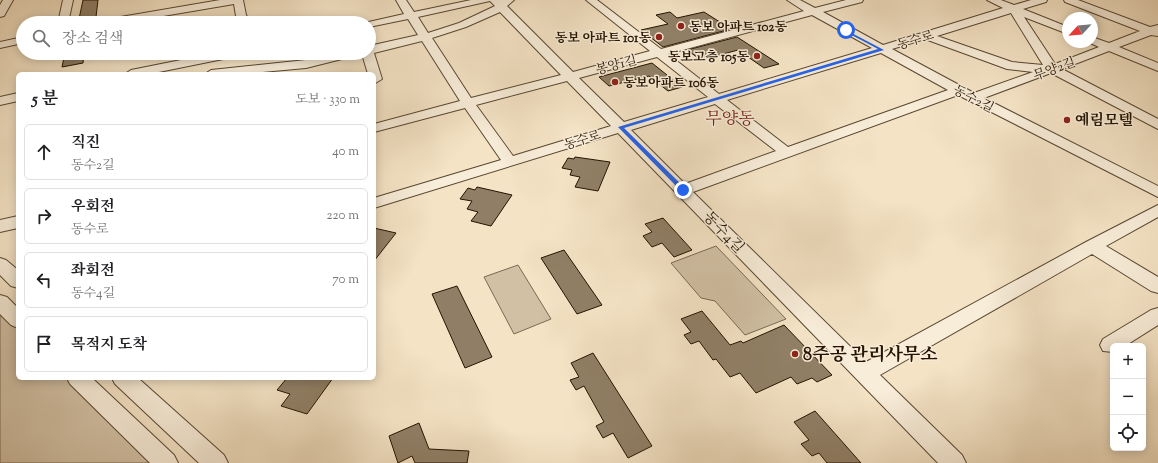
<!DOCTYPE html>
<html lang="ko">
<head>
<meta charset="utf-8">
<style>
	:root { --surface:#fff; --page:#f2f2f2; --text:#202124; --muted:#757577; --line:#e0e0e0 }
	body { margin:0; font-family:"Sorts Mill Goudy","Noto Serif KR",serif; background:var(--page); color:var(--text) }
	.controls { position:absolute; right:12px; bottom:12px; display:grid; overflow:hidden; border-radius:6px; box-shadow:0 2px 10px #0003 }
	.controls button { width:36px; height:36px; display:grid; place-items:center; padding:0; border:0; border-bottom:1px solid var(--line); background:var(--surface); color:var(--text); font:20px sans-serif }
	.compass { position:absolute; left:1062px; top:12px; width:36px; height:36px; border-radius:50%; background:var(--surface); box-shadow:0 2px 10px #0003; rotate:244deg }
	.stop { position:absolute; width:12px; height:12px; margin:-9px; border:3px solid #2563eb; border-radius:50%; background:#fff }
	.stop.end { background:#2563eb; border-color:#fff; box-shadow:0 1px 4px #0008 }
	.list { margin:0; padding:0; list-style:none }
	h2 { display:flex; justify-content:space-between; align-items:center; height:52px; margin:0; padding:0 16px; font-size:17px }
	h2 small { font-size:13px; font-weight:400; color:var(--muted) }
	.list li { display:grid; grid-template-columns:26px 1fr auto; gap:12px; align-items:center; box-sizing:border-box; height:56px; margin:0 8px 8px; padding:0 8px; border:1px solid var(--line); border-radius:6px }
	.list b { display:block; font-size:15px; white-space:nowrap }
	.list p { margin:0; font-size:13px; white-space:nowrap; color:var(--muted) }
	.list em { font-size:13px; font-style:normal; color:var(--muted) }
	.icon { flex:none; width:22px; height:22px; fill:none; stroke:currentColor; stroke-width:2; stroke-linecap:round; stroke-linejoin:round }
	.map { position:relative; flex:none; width:1158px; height:463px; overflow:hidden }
	.search { position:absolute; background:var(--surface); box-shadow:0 2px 10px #0003; left:16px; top:16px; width:360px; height:44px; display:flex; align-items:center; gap:10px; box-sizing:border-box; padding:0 14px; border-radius:22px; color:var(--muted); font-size:15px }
	.panel { position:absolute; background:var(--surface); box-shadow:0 2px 10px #0003; left:16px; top:72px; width:360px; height:308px; border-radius:6px }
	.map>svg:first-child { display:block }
	.green { fill:#d1c0a4; stroke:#7a6a52 }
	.building { fill:#907f66; stroke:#241300 }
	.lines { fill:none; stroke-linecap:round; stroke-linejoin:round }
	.minor-casing { stroke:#584731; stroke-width:2 }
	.minor { fill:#f8edd9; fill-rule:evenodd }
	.route { fill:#2563eb }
	.poi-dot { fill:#8f2418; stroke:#f8edd9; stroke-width:1.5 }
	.labels { text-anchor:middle; stroke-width:3; stroke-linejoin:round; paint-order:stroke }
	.far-poi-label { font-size:13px; font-weight:bold; fill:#241300; stroke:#f8edd9; text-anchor:start }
	.far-street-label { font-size:13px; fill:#241300; stroke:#f8edd9 }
	.poi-label { font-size:15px; font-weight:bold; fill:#241300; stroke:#f8edd9; text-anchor:start }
	.street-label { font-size:15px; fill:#241300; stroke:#f8edd9 }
	.quarter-label { font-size:17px; fill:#7a1f14; stroke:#f8edd9 }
	.near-poi-label { font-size:18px; font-weight:bold; fill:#241300; stroke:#f8edd9; text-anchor:start }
</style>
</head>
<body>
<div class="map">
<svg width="1158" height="463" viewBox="0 0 1158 463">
	<rect width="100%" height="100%" fill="#f4e3c5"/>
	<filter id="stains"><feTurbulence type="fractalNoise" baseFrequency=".005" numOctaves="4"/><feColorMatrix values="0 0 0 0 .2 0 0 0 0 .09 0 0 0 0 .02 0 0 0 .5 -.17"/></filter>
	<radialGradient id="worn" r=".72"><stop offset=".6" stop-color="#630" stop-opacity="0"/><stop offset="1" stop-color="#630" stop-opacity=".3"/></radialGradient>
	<!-- green -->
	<path class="green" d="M716,246L786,319L745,335L715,301L701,298L671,263Z
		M518,265L551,319L514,334L484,277Z
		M0,308L18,325V378H73L162,463H0Z"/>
	<!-- building -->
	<path class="building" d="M83,0H98L96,17L79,19Z
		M670,12L677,18L704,12L731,29L663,47L641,30L668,24L656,15Z
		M737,37L779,64L764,68L738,50L701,60L687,50Z
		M65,53H84L83,63L62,67Z
		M652,63L682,87L668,91L649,76L609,86L599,77Z
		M575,157L610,162L598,191L575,187L580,177L570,175L572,170L562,168L568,158L574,159Z
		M477,187L512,195L491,226L471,221L478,212L467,209L472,201L460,199L468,188L475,190Z
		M663,218L692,250L674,257L662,243L652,247L643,236L652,232L645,224Z
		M374,228L396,233L374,261Z
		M564,250L602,305L577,314L541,258Z
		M457,286L492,357L465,368L432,294Z
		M702,311L730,345L741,341L743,343L784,325L832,375L817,382L812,378L797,384L791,377L756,393L740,373L730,377L716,359L713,360L699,341L691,344L684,335L691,332L681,319Z
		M593,353L652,446L628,458L613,433L603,438L596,426L604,422L584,386L576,390L570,380L579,377L571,363Z
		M287,378H333L307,414L281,406L290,394L277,390Z
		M815,411L861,463H827L819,453L812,456L801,444L809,440L794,422Z
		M419,423L429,449L469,451L467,463H415L412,456L398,463L389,436Z"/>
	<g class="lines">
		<defs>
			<path id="minor" d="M3,0H13L4,16L0,17V5Z
				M63,0H73L68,23H58Z
				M220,0H243L246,15L252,23H241L236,16L234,4L122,23H98L103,20Z
				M396,0H406L414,12L471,0H514L507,6L573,72L650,51L586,0H597L661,49L804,11L787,0H800L815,8L846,0H863L862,2L823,12L883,45L1003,8L987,0H1001L1014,5L1031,0H1047L1046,2L1023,9L1068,27V34L1024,17L1055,64L1099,47L1088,42H1092V37L1109,43L1140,31L1065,2L1064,0H1078L1150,27L1158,25V36L1151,35L1119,47L1158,63V71L1109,51L1062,69L1158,119V129L1051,73L984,98L1158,186V197L958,95L693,192L866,362L1086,242L1158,205V217L1106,246L1158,277V293L1151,291L1092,254L880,375L962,455L966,463H938L618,133L374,208V198L501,160L465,108L374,132V124L460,101L422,41L374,53L382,79L374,84V74H368L362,54L306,68L239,74H205L211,70L306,60L340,53H369V46L418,35L408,19L369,27V23H364L404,14ZM490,1L495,6L459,23L428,33L418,17ZM500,12L561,75L471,98L432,38L466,27ZM1011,13L1043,65L1012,62L937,36ZM812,15L872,48L719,94L668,54ZM925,39L1007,69L1033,72L974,93L892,49ZM881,53L948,90L788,147L727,100ZM657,57L708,97L624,122L579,78ZM567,81L611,126L513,156L476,105ZM715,104L776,151L685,184L631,130Z
				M23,37V43L0,48V42Z
				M216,53H239L233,57L149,74H125L131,70Z
				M18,93V101L0,105V97Z
				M18,216V228L0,232V220Z
				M0,258L6,260L18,270V288L11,286L0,275Z
				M0,295L7,297L18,308V328L11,325L0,314Z
				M1158,308V325L1125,346H1113V352L1103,351L1100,345L1103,339L1151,310Z
				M67,378H92L174,455L178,463H150L70,384Z
				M112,378H138L224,455L228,463H199L115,384Z"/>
		</defs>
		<!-- minor casing -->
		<use href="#minor" class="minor-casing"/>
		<!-- minor -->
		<use href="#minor" class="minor"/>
	</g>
	<!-- route -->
	<path class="route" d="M844,29L884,50L624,128L685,188V191H681L618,127L878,49L844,31Z"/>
	<!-- markers -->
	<g class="poi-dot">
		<circle cx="681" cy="26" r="4"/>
		<circle cx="659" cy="37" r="4"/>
		<circle cx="757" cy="56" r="4"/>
		<circle cx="615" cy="82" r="4"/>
		<circle cx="1067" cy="120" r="4"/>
		<circle cx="795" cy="354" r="4"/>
	</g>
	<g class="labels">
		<!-- far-poi labels -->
		<g class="far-poi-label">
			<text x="689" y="31">동보 아파트 102동</text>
			<text x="651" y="42" text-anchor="end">동보 아파트 101동</text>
			<text x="749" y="61" text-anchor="end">동보고층 105동</text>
			<text x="623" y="87">동보아파트 106동</text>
		</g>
		<!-- far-street labels -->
		<g class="far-street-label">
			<text transform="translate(915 39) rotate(-17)" y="5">동수로</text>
			<text transform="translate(616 64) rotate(-15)" y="5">봉양1길</text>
			<text transform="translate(1054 68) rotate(-20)" y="5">무양2길</text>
			<text transform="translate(974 98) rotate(27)" y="5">동수2길</text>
			<text transform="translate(582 139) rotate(-17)" y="5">동수로</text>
		</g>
		<!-- poi labels -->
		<g class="poi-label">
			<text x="1075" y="125">예림모텔</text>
		</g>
		<!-- street labels -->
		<g class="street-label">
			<text transform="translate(724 232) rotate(46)" y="5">동수4길</text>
		</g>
		<!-- quarter labels -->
		<g class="quarter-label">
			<text x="730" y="124">무양동</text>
		</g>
		<!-- near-poi labels -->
		<g class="near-poi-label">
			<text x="803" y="360">8주공 관리사무소</text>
		</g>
	</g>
	<rect width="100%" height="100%" filter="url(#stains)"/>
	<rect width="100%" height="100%" fill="url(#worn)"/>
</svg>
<div class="controls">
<button>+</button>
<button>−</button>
<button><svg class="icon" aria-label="locate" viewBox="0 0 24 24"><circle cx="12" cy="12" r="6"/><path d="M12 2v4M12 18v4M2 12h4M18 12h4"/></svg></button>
</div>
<svg class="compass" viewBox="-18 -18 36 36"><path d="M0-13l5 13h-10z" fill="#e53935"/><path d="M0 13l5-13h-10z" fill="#757577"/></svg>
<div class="stop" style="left:846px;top:30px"></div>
<div class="stop end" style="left:683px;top:190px"></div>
<div class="search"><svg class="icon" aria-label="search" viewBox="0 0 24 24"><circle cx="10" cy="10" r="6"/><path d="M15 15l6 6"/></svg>장소 검색</div>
<section class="panel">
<h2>5 분<small>도보 · 330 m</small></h2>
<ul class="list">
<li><svg class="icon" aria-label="ahead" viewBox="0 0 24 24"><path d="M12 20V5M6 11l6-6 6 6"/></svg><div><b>직진</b><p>동수2길</p></div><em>40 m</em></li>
<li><svg class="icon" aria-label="right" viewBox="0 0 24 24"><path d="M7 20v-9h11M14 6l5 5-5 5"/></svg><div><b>우회전</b><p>동수로</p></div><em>220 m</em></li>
<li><svg class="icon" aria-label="left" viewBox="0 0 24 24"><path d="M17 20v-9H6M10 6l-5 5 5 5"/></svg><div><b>좌회전</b><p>동수4길</p></div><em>70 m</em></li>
<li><svg class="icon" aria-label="arrive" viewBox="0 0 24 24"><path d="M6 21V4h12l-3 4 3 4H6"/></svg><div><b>목적지 도착</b></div></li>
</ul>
</section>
</div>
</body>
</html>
